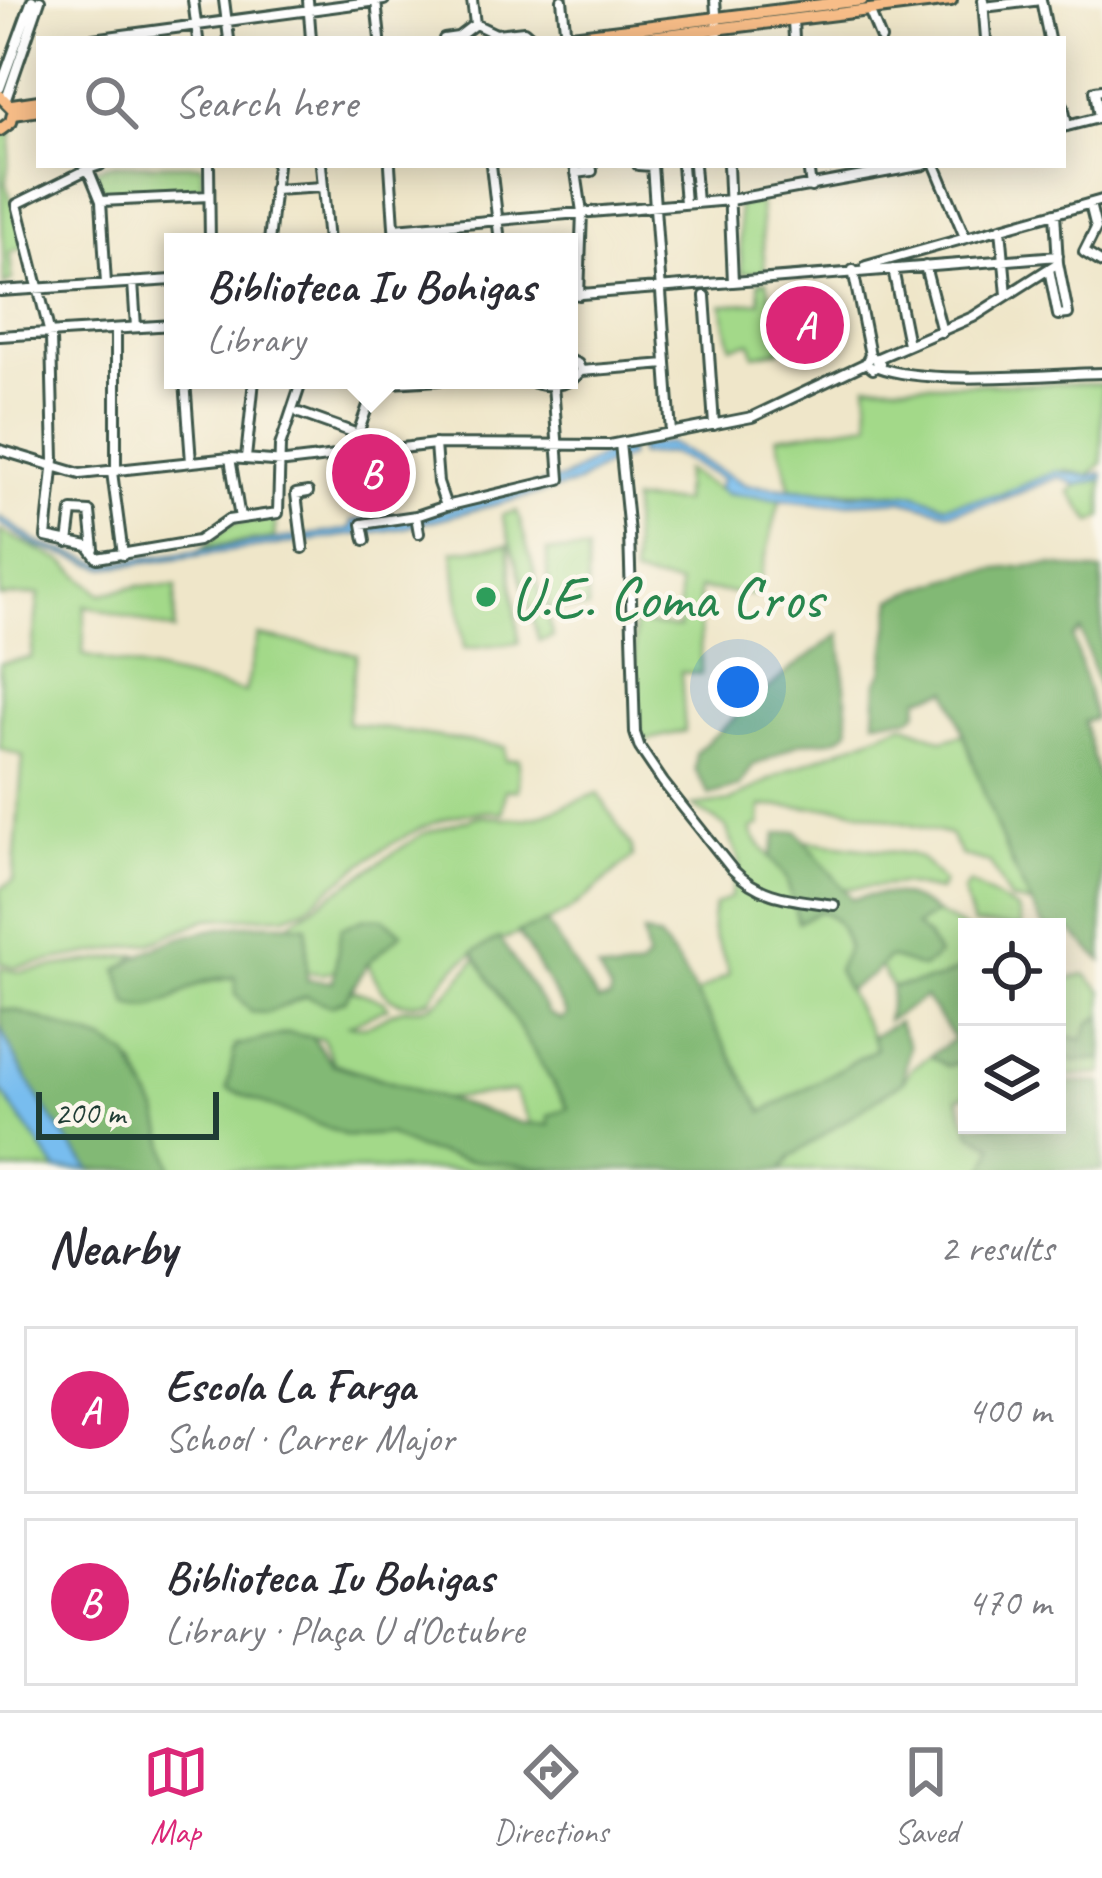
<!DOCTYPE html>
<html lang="en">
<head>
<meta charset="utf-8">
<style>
	:root { --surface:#fff; --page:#f2f2f3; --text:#2b2b33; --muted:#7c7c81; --line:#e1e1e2; --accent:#db2777 }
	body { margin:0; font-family:Caveat,sans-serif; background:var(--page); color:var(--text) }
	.controls { position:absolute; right:36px; bottom:36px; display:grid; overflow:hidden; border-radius:0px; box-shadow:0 6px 30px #0003 }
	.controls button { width:108px; height:108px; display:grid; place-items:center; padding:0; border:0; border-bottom:3px solid var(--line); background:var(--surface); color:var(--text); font:60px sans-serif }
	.scale { position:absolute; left:36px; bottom:30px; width:183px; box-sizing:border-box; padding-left:12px; border:6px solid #1f3d34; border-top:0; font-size:33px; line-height:42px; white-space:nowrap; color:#1f3d34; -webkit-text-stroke:9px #fbf7ec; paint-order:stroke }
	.you { position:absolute; left:738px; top:687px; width:42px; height:42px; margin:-30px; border:9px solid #fff; border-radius:50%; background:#1a73e8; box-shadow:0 0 0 18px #1a73e833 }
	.badge { display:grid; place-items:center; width:78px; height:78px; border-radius:50%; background:var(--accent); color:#fff; font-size:39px; font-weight:700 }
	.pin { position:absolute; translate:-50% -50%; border:6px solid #fff; box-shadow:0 3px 12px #0006 }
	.popup { position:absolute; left:164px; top:233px; width:414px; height:156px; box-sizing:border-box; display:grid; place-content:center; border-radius:0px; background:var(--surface); filter:drop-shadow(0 3px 9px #0005); font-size:39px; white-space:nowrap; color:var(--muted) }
	.popup b { font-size:45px; color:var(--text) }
	.popup::after { content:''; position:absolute; left:50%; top:100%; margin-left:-24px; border:24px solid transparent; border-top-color:var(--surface) }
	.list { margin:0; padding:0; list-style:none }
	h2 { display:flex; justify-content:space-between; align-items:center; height:156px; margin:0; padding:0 48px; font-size:51px }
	h2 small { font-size:39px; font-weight:400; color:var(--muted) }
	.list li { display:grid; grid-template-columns:78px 1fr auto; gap:36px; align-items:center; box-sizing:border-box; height:168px; margin:0 24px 24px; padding:0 24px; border:3px solid var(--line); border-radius:0px }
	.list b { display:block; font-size:45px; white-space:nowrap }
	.list p { margin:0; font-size:39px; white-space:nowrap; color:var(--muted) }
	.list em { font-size:39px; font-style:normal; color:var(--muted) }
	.icon { flex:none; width:66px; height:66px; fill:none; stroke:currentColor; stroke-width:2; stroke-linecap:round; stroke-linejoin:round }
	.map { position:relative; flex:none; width:1102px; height:1170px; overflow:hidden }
	.search { position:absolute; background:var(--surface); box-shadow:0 6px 30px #0003; left:36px; right:36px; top:36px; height:132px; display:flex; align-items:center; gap:30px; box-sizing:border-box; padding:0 42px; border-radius:0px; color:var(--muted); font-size:45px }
	.sheet { height:540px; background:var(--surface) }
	nav { display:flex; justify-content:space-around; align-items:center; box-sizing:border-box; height:168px; border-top:3px solid var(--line); background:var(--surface); font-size:33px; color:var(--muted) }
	nav a { display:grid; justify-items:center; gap:6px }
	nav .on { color:var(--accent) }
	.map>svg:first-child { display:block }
	.green { fill:#a3d989; stroke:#618b5e; stroke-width:3 }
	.forest { fill:#82b975; stroke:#507b54; stroke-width:3 }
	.water { fill:#78bdef; stroke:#4c7d92; stroke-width:3 }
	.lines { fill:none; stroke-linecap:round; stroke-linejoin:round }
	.minor-casing { stroke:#3e564a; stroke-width:14 }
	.major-casing { stroke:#3e564a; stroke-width:16 }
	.minor { stroke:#fff; stroke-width:8 }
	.major { stroke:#f7bd88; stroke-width:10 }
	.leisure-dot { fill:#2e9e5b; stroke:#fbf7ec; stroke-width:4.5 }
	.labels { text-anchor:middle; stroke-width:9; stroke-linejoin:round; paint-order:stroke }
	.leisure-label { font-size:60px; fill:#27864d; stroke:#fbf7ec; text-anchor:start }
</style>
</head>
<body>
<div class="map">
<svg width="1102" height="1170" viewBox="0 0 1102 1170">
	<rect width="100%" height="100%" fill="#fbf7ec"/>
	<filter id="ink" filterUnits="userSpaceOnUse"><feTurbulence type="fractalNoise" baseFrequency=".00833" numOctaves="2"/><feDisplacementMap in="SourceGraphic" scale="24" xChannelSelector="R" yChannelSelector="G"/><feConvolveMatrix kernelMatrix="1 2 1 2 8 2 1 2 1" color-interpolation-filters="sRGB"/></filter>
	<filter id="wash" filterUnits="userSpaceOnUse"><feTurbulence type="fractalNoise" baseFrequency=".004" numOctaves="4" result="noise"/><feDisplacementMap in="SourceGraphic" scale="48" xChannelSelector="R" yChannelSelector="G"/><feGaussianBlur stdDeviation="2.7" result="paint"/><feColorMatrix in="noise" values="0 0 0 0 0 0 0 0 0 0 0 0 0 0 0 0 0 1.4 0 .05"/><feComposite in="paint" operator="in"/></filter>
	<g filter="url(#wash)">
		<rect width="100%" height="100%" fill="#efe6c9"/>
		<!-- green -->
		<path class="green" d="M12,131L6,185L28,246L10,252L12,280L4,285L0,136Z
			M110,165H202V191L103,195L93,170Z
			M760,201L765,272L742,273L738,204Z
			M767,281L781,350L754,355L751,342L731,346L722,305L760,302L759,282Z
			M867,384H1102V463L1088,476L1067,470L1050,474L999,495L945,505L916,494L791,489L777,437L870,423Z
			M684,470L726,494L780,500L756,595L699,589L701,674L681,672L685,731L642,741L636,703L634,623L679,628V585L633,576L632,501L683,502Z
			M1102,479V517L1092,522L1069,492L1077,485Z
			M517,511L553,637L539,641L502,515Z
			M276,517L274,538L203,547L231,524Z
			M0,531L64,562L101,594L139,586H176L174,631L85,605L83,655L245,692L258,636L357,654L347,723L505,747V760L519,759L518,790H505L503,812C426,805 361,865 304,909L285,916L207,919L151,943L15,967L0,963V889L13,881L23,756L0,749V663L31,658L39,594L0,597Z
			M508,545L519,643L464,649L453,551Z
			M547,551H587L588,609H548Z
			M903,724L943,740L964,734L1004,846L1031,904L1010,900L990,863L962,856L950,835L845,808L761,806L760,825L751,829L754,837L786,877L799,922L820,911C839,917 842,930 848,948L837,970L877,1048L763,1112L696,994L729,974C724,943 704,939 715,905L730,898L740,862L726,827L693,806L731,801L788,770Z
			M598,793L632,848L633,857C607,877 582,906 552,920C500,945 463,943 431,999C393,1012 382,994 368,963L402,933C383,913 365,918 341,928L336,970L323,974L306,972V927L288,924L422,834L479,816L524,819L539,816Z
			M805,841L910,854L922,859L943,882L939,891L903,884L841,889Z
			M969,883L1018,910L1022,927L973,925L963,891Z
			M936,913L967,930V965L939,979L892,987L880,967L889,957L937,956L928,937L915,926Z
			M139,954L118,970L128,1004L171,1000L199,984L236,977L267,1013L306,996L345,1000L349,989L384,1001L388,1007L349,1025C378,1030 379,1015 402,1009C411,1007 420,1010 430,1006C448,997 463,973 477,958L568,1109L551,1125L531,1124L514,1091L444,1099L334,1063L323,1039L289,1033L236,1046L227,1088L347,1136L388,1134L418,1149L467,1160L567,1170H172L158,1113L135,1065L106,1042L18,1011L0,1009V968L20,972Z
			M1085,974L1102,991V1015L1089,1024L1083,1040L1057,1034V992L1064,980Z
			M1057,1051L1074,1061L1102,1059V1074L1057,1076Z
			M930,1056L947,1066L967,1061V1094L958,1098L971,1133L995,1146L984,1170H781L792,1156L903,1081L912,1068Z
			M0,1089L57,1170H0Z"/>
		<!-- forest -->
		<path class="forest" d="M1052,565L1102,572V699L1081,630L1073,638L1095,718L1084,722L1102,792V961L1071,931L1044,927C1001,854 977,770 948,690L919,698L918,711L911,718L875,720L877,682L883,672L893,599C951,575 989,567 1052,565Z
			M840,634L849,729C833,747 820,737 801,743C783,748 772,761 753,765L740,786L709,795L695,769L696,752L791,669Z
			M797,831L852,899C885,891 909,891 936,913L915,926L928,937L938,955L923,968L889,957L872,975L847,990L837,970L848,948C842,930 839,917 820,911L798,922L786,877L770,858L777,834Z
			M365,918H383L402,933L368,963L345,1000L331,1006L306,996L267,1013L251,1012L236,995L235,977C224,978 214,978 204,982C177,992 158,1017 128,1004L118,970C170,931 242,918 307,926V980L333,982L341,928Z
			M546,922L598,1001L610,999L611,992L598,970L616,972L640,968L647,960L643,933L659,938L679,964L763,1112L876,1049L872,1037L898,1022L909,1046L903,1081L792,1156L781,1170H567L467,1160L418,1149L388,1134L347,1136L227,1089L235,1046L289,1033L312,1037L332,1064L521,1123L550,1125L548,1116L568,1108L473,952L499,938L549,1014L562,1020L567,1015L518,932Z
			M967,965V1061L947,1066L930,1056L954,1039L925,997L887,1021L892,987L939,979Z
			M0,1009L18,1011L106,1042L127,1055L158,1113L172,1170H91C57,1130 0,1063 0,1009Z
			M1102,1015V1059L1074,1061L1057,1051V1034L1083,1040L1089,1024Z
			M1057,1083H1102V1170H984L994,1146L971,1133L968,1125H1057Z"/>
		<!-- water -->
		<path class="water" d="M669,443L746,485L850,494H916L945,505L999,495L1057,471L1088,476L1102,473V479L1077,485L1059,477L998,501L949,512L902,500L826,504L726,494L718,488L722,479L671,453L639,455L637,446Z
			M627,447L629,457L606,465L576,484L403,528L104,568L37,546L0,523V517L39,543L104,564L351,529L352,521L415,513L420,516L565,478L603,455Z
			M0,1027C25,1080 53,1125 91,1170H57L0,1089Z"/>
	</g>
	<g filter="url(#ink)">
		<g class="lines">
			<defs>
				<path id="minor" d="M193,0L198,39
					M224,0L229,39
					M308,0L311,39
					M472,0L475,24
					M562,0L566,38
					M715,0L718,39
					M983,0L986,39
					M1041,0L1049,39
					M376,1L380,39
					M984,7L1041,0
					M869,10L881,39
					M793,20L794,39
					M93,39L384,0
					M444,39L458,37L475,24L496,34L524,31L533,39
					M0,88L32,0
					M6,99L40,0
					M1063,105L1067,126
					M1099,117L1095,91L1102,90
					M1063,127L1102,117
					M87,165L88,169L17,204L51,338L54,460L46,537L88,546L97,558L198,541L228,520L278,513L280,446L302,380
					M100,165L88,169L101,201L209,196
					M209,165L210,242
					M321,165L328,242
					M390,165L395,242
					M491,165L500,242
					M575,165L582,212L579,295
					M638,165L652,166
					M652,165L671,433
					M682,165L685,203
					M694,165L697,203
					M728,165L733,282
					M808,165L811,187
					M935,165L965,237
					M576,173L592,171L591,165
					M274,190L323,187
					M101,201L106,284
					M1090,204L1096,228L1084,252L1102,263
					M1001,228L1007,295
					M395,229L730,200L924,165
					M269,242L277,165
					M866,266L1102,200
					M925,266L942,332
					M893,269L908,344
					M1049,269L1058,315L1068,314L1058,263L1055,213
					M853,270L870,355
					M133,282L136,327
					M0,291L173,280
					M569,295L1058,256
					M705,296L714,425
					M116,329V471
					M0,336L173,325
					M878,358L973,317L1058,263
					M878,367C929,386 1044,374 1102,373
					M581,371L666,364
					M185,380L191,462
					M528,380C546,389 568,387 581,371L578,364L569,360
					M376,384L439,380
					M299,413L355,433
					M620,443L629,533L635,733L640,748L663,782L732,869C762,900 794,899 834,905
					M435,444L438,483L446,506L560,479L553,385
					M0,450L80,474L230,458L286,462L435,444L609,445L752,417L866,363L870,355L880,363L873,369L866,363
					M351,453L377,380
					M344,454L346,465L374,461
					M230,458L240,518
					M246,458L254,380
					M112,472L123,555
					M416,516L419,533
					M365,540L362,524L416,516L446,506
					M68,543L72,511L90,512L94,549
					M303,548L296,494L308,492"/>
				<path id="major" d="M547,39L862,0
					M633,39L951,0
					M0,96L14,110L11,122L0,130
					M12,105L39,101
					M14,114L39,110"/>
			</defs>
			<!-- minor casing -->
			<use href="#minor" class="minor-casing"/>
			<!-- major casing -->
			<use href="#major" class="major-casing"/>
			<!-- minor -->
			<use href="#minor" class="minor"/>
			<!-- major -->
			<use href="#major" class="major"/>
		</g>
	</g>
	<!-- markers -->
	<circle class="leisure-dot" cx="486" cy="597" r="12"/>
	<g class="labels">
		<!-- leisure labels -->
		<g class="leisure-label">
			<text x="510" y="618">U.E. Coma Cros</text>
		</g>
	</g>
</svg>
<div class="controls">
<button><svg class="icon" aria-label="locate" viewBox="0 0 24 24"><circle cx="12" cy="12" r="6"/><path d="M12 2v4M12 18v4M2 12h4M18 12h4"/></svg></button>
<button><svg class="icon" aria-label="layers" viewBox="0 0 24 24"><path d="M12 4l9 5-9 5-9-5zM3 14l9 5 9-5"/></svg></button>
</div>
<div class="scale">200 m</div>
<div class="you"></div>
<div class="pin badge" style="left:805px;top:325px">A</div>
<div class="pin badge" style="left:371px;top:473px">B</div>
<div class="popup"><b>Biblioteca Iu Bohigas</b>Library</div>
<div class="search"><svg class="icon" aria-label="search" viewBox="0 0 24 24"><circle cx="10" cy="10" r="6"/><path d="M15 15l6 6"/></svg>Search here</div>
</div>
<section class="sheet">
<h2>Nearby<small>2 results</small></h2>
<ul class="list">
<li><span class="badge">A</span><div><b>Escola La Farga</b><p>School · Carrer Major</p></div><em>400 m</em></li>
<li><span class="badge">B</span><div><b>Biblioteca Iu Bohigas</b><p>Library · Plaça U d'Octubre</p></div><em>470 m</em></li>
</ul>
</section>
<nav>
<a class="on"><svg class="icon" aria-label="map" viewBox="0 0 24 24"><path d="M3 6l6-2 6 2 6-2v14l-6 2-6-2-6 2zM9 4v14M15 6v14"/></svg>Map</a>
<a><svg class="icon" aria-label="directions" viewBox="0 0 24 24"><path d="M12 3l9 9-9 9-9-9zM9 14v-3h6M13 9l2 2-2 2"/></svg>Directions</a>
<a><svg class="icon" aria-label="saved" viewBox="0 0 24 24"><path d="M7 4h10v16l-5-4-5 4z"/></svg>Saved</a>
</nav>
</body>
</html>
